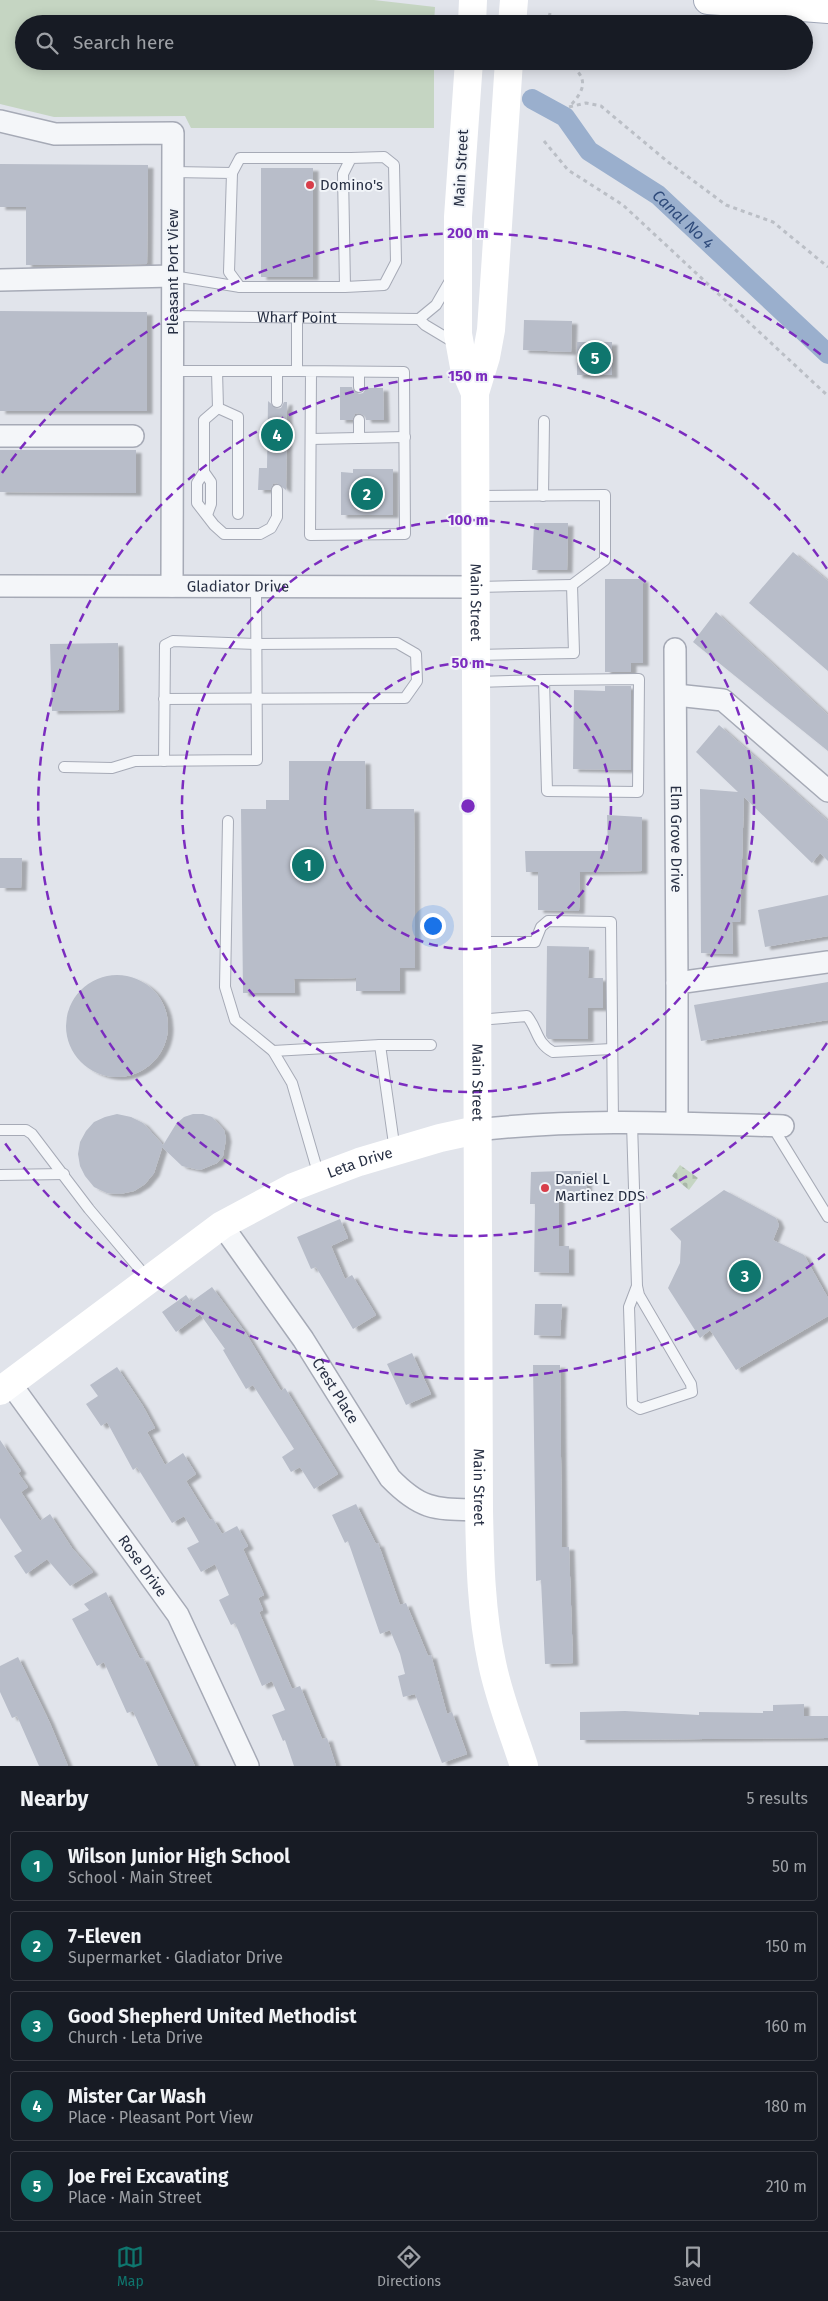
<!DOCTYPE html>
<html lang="en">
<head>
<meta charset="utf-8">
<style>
	:root { --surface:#171b24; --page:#242831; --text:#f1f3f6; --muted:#9ea1a6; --line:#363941; --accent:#0f766e }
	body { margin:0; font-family:"Fira Sans",sans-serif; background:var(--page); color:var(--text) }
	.you { position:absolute; left:432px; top:925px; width:18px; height:18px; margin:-12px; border:4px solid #fff; border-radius:50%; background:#1a73e8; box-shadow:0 0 0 8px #1a73e833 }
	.badge { display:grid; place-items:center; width:32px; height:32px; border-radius:50%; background:var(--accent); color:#fff; font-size:16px; font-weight:700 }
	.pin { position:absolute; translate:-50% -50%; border:2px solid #fff; box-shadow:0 1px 5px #0006 }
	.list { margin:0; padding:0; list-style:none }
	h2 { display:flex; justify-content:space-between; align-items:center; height:65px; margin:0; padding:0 20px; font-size:21px }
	h2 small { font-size:16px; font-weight:400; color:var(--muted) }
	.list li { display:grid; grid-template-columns:32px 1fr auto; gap:15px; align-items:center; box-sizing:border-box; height:70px; margin:0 10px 10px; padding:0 10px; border:1px solid var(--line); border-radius:5px }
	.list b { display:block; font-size:19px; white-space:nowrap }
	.list p { margin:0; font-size:16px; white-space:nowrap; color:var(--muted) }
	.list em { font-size:16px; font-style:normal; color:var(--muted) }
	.icon { flex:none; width:28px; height:28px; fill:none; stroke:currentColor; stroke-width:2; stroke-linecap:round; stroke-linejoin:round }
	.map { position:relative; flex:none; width:828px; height:1766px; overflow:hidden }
	.search { position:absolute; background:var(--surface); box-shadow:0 2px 12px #0003; left:15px; right:15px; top:15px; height:55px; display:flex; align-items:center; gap:12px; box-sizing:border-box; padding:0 18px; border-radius:28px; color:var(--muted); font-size:19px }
	.sheet { height:465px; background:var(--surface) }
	nav { display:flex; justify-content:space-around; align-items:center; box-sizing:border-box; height:70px; border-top:1px solid var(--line); background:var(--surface); font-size:14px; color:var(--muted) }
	nav a { display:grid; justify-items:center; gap:2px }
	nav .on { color:var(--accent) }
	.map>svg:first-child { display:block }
	.green { fill:#c5d5c2 }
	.cemetery { fill:url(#cemetery-stones) }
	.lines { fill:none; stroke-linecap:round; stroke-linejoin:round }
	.canal { stroke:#9aafcd; stroke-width:20 }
	.building { fill:#b8bdc9; filter:url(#shadow) }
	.lane-casing { stroke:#a6aab6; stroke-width:12 }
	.street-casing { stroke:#a6aab6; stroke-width:24 }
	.primary-casing { stroke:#a0a7b8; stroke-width:30 }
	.path { stroke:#bbbfc6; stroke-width:3; stroke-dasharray:4 4; stroke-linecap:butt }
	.lane { stroke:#f4f6f9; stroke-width:10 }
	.street { stroke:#f4f6f9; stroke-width:21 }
	.secondary { stroke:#fff; stroke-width:28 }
	.primary { stroke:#fff; stroke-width:28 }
	.ring { fill:none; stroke:#7b2cbf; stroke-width:2.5; stroke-dasharray:9 6 }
	.poi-dot { fill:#d83e4a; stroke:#f1f4f8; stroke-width:2 }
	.labels { text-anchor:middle; stroke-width:4; stroke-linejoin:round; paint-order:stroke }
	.street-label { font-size:15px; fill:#283044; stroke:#f1f4f8 }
	.poi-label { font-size:15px; fill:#283044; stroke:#f1f4f8; text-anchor:start }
	.water-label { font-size:16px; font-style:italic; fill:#2f4b7b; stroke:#f1f4f8 }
	.centre { fill:#7b2cbf; stroke:#f1f4f8; stroke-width:2.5 }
	.ring-label { font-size:15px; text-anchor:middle; font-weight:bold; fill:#7b2cbf; stroke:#f1f4f8; stroke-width:4; stroke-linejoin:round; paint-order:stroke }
</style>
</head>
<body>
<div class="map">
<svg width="828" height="1766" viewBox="0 0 828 1766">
	<defs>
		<pattern id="cemetery-stones" width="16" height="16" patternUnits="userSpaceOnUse" patternTransform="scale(1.25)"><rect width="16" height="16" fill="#c5d5c2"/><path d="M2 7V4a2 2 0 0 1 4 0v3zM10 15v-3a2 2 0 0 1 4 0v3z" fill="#a9b7a8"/></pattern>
		<filter id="shadow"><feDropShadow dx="5.5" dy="3" stdDeviation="1" flood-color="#0004"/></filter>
	</defs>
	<rect width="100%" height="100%" fill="#e1e4eb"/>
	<!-- green -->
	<path class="green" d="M0,0H374L435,7L434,24H24V61H434V128H191L185,116L54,117L0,104Z"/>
	<!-- cemetery -->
	<path class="cemetery" d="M680,1165L698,1178L689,1190L672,1176Z"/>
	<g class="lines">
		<!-- canal -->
		<path class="canal" id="s1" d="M532,99L565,117L589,151L658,195L828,354"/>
	</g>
	<!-- building -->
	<path class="building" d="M0,164L148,165L147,264L26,265V207H0Z
		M261,168H313V277H261Z
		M0,311L147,312V411H0Z
		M524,320L572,321L571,352L523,350Z
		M577,342H612V375H577Z
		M340,387H352L353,391L359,394L363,393L366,388H383L384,420H366L365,416L359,413L355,414L352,420H340Z
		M268,401L277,409L281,408L284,402H287L286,490L277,483L273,484L270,490H258L259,468H267Z
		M0,450H136V493L0,492Z
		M353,469H393V515H341V472L353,473Z
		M534,523H568L567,570H532Z
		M793,552L828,581V671L749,603Z
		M605,579H643V663H631V672H605Z
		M716,612L828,715V751L693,642Z
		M118,643L119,710L52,711L50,644Z
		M605,686H631V770L573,769L574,690L605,691Z
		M719,725L828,821V861L820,853L812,863L744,797L740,922H732L733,954L701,953L700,789L738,792L696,752Z
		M289,761H365L366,809H414L415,968H400V991H356V978L294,979L295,993H243L241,809H266V800H289Z
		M607,815L642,817V871L580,872L579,911L538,910V872H526L525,851H608Z
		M0,858H22L21,888H0Z
		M828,895V936L765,947L758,910Z
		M547,946L589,947L588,978H603V1008H588V1039H548L546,1036Z
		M66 1026a51 51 0 1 1 102 0a51 51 0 1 1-102 0Z
		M828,982V1020L701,1041L694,1005Z
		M117,1114L131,1117L143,1123L163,1145L154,1173L145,1184L134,1191L120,1194L107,1193L94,1187L85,1176L80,1166L78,1154L80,1142L86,1131L94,1122L105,1117Z
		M193,1114H203L212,1117L224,1130L226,1139L223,1156L217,1163L200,1170L182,1166L162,1147L176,1124L184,1117Z
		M563,1171H586L587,1196H559V1246H569V1273L534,1272L535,1204H530L531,1172Z
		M724,1190L776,1218L779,1225L773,1240L804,1255L828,1298V1316L736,1370L710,1330L700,1338L668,1288L680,1263L681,1241L670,1229Z
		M340,1219L348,1238L331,1246L345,1279L352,1275L376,1315L353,1329L316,1267L311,1269L297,1237Z
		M212,1287L245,1332L281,1391L285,1388L338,1474L314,1489L300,1467L291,1472L282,1457L294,1449L253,1385L246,1389L223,1350L225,1349L200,1314L176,1332L162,1312L186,1295L191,1302Z
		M535,1304H562L560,1336L534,1335Z
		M412,1353L431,1394L406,1405L387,1364Z
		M533,1365H560L562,1547H569L573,1663L545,1664L541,1580L536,1581Z
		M117,1367L143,1406L155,1428L147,1432L165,1465L183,1453L196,1474L186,1481L210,1520L213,1519L222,1534L237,1526L248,1546L243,1549L264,1595L258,1598L263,1610L259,1612L292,1689L300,1686L322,1739L327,1738L336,1766H294L285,1740L283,1741L272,1715L285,1710L272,1681L262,1686L235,1623L231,1625L219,1600L229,1595L215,1564L201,1572L187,1548L199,1542L184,1516L172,1523L137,1467L133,1470L107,1422L101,1426L86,1404L98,1396L90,1385Z
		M0,1440L21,1471L18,1473L28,1487L21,1492L40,1521L50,1514L72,1548L93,1572L70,1586L47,1559L26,1574L14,1556L22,1551L0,1518Z
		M356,1504L376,1544L378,1543L400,1605L406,1603L428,1656L431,1655L447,1714L452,1712L467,1754L442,1763L415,1694L403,1697L398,1676L405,1674L400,1654L390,1630L380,1634L348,1541L345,1543L332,1515Z
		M106,1592L140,1659L143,1658L195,1766H158L133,1711L127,1713L104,1662L97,1666L72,1619L89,1610L84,1604Z
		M18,1657L49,1721L68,1766H39L17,1716L12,1718L0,1692V1666Z
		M804,1704V1716H828V1738L580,1740V1712L625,1711L699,1715V1712L763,1713V1711H773V1705Z"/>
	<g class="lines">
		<defs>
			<g id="lane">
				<path d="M173,172L232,173L229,272L240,287H345L343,174L351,158L384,157L394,165L396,262L384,285L345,287"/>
				<path d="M232,173L240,158H351"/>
				<path d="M173,276L240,287"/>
				<path d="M451,279L436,305L419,319L425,325L455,343"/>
				<path id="s2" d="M173,316L419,319"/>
				<path d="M297,317V371L404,372L405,534L310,535L311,372"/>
				<path d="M173,371H297"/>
				<path d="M217,371L218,408"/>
				<path d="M277,371V402"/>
				<path d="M359,372V387"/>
				<path d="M218,408L238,417V514"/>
				<path d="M359,438V420"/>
				<path d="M311,439L405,437"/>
				<path d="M204,472L197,483V503L214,525L224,534H260L271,528L277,517V490"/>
				<path d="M476,496L605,495V560L572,585"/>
				<path d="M543,496L544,421"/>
				<path d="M207,515L211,504V482L204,472V420L218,408"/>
				<path d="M477,655L574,653L572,585L477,587"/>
				<path d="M477,682L544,680L547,791L638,792L639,679L544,680"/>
				<path d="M164,761L165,645L173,641L256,644L397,643L416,654L417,681L405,698L164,699"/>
				<path d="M64,767L112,768L135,761L257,760L256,586"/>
				<path d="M228,821L225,987L235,1020L273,1051L292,1083L319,1176"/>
				<path d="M477,942H535L541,927L548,921L611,922L613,1123"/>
				<path d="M478,1020L527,1016C538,1029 536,1043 553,1052L612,1049"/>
				<path d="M273,1051L380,1045"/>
				<path d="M632,1123L637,1286L639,1295L691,1384L692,1392L640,1409L632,1404L629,1307L637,1286"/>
				<path d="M772,1126L828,1217"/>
				<path d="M0,1130H26L32,1134L89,1209L148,1279"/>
				<path d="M395,1151L380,1045H431"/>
				<path d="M0,1175L64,1174"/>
			</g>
			<g id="street">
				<path d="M0,121L55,134L173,133L172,586"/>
				<path d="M0,280L173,276"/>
				<path d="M0,436H133"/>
				<path id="s3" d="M0,586L475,587"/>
				<path id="s4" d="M675,649L677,983"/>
				<path d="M676,695L723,700L828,791"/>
				<path d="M677,1122V983L828,962"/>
				<path d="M477,1130C579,1118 681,1123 783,1126"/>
				<path id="s5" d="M222,1225L303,1339L390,1478C422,1511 436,1509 479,1510"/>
				<path id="s6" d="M10,1383L178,1615L248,1766"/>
			</g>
			<path id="primary" d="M708,0L828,9"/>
		</defs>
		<!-- lane casing -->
		<use href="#lane" class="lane-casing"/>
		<!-- street casing -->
		<use href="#street" class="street-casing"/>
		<!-- primary casing -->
		<use href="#primary" class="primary-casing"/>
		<!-- path -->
		<path class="path" d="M548,24L550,13
			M567,61C588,78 587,88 569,107L586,103L601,106L668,162L726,205L773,222L828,267
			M544,141L568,170L623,205L828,396"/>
		<!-- lane -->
		<use href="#lane" class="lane"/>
		<!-- street -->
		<use href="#street" class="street"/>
		<!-- secondary -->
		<g class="secondary">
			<path d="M472,24L473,0"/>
			<path d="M512,24L514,0"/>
			<path d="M469,61L458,217V334L464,367L475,393"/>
			<path id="s7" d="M509,61L491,330L486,357L475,393L479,1510C480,1561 481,1612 492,1663C499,1698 513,1732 524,1766"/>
			<path id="s8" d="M0,1391L222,1225L293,1187L319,1177L359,1162L440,1138L477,1130"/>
		</g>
		<!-- primary -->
		<use href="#primary" class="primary"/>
	</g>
	<!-- distance rings -->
	<g class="ring">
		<circle cx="468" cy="806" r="143"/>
		<circle cx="468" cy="806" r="286"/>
		<path d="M827 1043A430 430 0 1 1 827 569"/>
		<path d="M825 1254A573 573 0 0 1 2 1139M2 473A573 573 0 0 1 825 358"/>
	</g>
	<!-- markers -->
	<g class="poi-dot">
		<circle cx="310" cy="185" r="5"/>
		<circle cx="545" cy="1188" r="5"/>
	</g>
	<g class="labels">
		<!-- street labels -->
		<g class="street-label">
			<text transform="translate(461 168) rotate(-87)" y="5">Main Street</text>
			<text transform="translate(173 272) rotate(-90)" y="5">Pleasant Port View</text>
			<text dy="5" stroke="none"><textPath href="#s2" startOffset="124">Wharf Point</textPath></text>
			<text dy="5" stroke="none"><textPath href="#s3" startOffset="238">Gladiator Drive</textPath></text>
			<text dy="5" stroke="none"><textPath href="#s7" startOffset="544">Main Street</textPath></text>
			<text dy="5" stroke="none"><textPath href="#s4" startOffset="190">Elm Grove Drive</textPath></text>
			<text dy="5" stroke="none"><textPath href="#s7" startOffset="1024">Main Street</textPath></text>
			<text dy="5" stroke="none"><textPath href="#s8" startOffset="429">Leta Drive</textPath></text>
			<text dy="5" stroke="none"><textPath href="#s5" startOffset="201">Crest Place</textPath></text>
			<text dy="5" stroke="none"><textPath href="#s7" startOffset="1429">Main Street</textPath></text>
			<text dy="5" stroke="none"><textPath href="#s6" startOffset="226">Rose Drive</textPath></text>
		</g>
		<!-- poi labels -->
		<g class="poi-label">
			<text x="320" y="190">Domino's</text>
			<text x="555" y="1184">Daniel L<tspan x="555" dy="17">Martinez DDS</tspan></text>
		</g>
		<!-- water labels -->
		<g class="water-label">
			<text dy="6" stroke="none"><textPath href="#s1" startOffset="196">Canal No 4</textPath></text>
		</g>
	</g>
	<circle cx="468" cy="806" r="8" class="centre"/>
	<g class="ring-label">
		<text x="468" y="238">200 m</text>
		<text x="468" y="381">150 m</text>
		<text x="468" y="525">100 m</text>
		<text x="468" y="668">50 m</text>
	</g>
</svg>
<div class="you"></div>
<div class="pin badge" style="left:308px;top:865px">1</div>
<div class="pin badge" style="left:367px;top:494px">2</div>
<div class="pin badge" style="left:745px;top:1276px">3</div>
<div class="pin badge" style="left:277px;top:435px">4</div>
<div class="pin badge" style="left:595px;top:358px">5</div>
<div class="search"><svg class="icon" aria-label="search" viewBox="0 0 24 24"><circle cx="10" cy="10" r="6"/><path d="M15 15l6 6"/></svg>Search here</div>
</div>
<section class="sheet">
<h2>Nearby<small>5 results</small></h2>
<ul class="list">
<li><span class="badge">1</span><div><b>Wilson Junior High School</b><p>School · Main Street</p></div><em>50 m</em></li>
<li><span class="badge">2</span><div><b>7-Eleven</b><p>Supermarket · Gladiator Drive</p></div><em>150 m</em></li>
<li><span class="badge">3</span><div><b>Good Shepherd United Methodist</b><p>Church · Leta Drive</p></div><em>160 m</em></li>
<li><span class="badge">4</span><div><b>Mister Car Wash</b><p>Place · Pleasant Port View</p></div><em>180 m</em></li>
<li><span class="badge">5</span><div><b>Joe Frei Excavating</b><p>Place · Main Street</p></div><em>210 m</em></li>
</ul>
</section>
<nav>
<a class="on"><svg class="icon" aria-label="map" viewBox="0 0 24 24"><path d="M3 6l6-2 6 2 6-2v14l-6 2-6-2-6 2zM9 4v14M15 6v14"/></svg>Map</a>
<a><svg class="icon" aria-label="directions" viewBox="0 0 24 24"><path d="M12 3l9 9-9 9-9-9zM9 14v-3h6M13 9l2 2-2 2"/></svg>Directions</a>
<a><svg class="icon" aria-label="saved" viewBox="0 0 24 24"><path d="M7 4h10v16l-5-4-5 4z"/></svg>Saved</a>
</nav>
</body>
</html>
